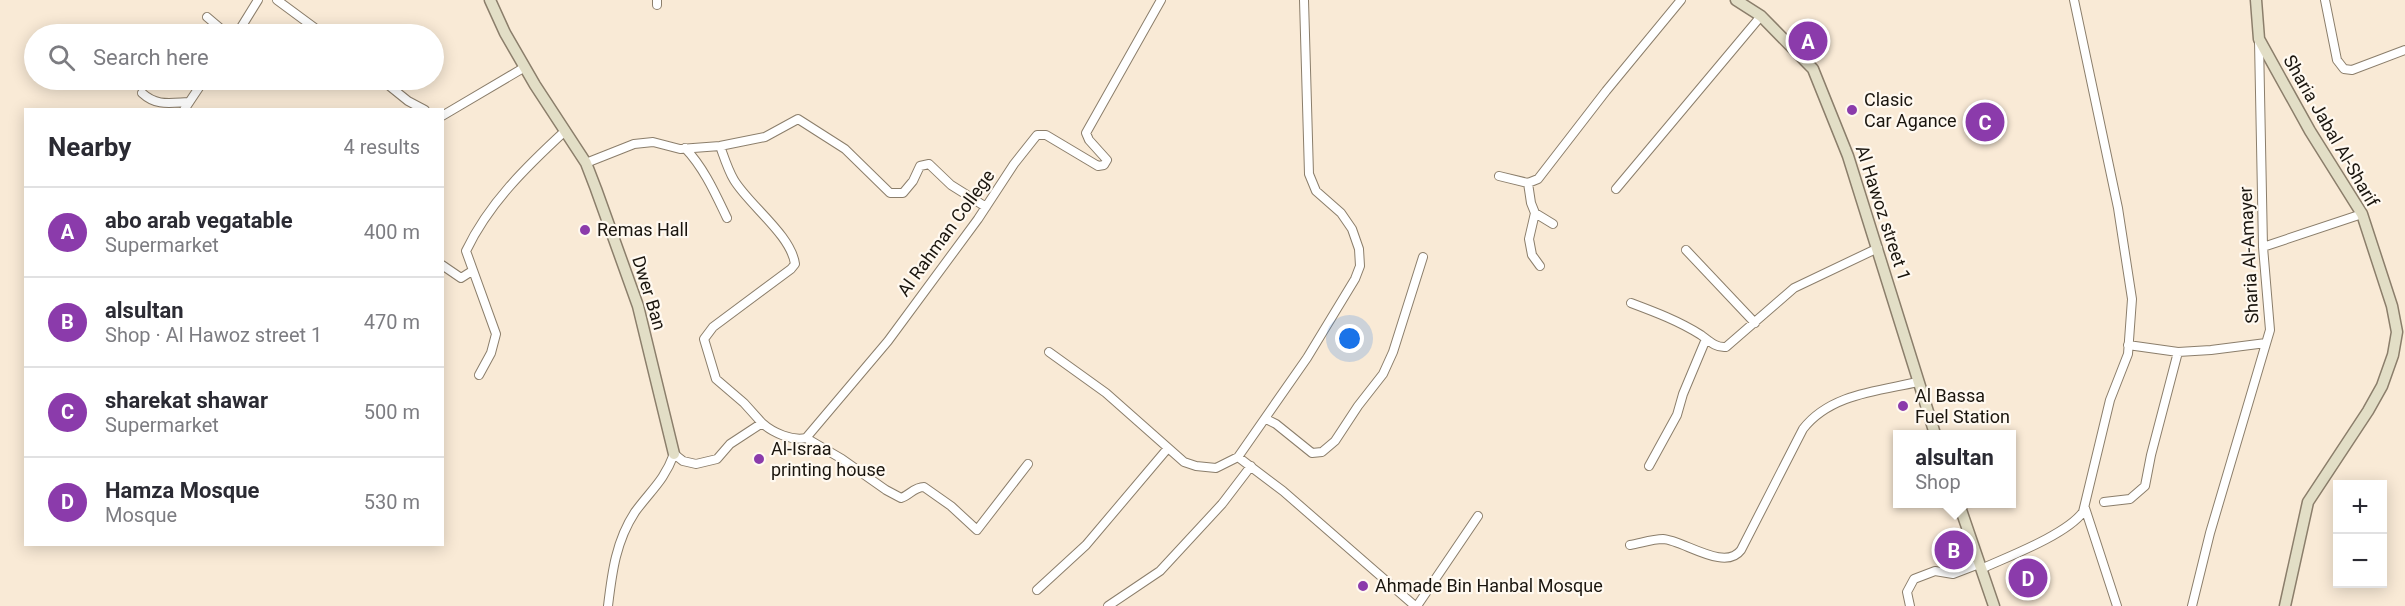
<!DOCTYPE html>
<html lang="en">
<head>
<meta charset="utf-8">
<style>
	:root { --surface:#fff; --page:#f2f2f3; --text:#2b2b33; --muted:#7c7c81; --line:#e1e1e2; --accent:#8b3bab }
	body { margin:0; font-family:Roboto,sans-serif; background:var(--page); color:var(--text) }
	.controls { position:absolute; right:18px; bottom:18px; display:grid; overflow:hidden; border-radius:0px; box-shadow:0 3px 15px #0003 }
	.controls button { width:54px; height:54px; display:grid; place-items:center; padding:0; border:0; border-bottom:2px solid var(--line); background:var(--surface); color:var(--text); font:30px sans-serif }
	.you { position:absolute; left:1350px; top:339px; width:21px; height:21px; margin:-15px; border:4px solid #fff; border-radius:50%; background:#1a73e8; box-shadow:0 0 0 9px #1a73e833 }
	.badge { display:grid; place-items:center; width:39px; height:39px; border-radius:50%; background:var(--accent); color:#fff; font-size:20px; font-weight:700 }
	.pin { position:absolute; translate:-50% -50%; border:3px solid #fff; box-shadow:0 2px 6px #0006 }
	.popup { position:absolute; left:1893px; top:430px; width:123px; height:78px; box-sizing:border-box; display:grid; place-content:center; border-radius:0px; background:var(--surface); filter:drop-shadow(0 2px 4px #0005); font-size:20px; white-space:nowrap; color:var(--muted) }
	.popup b { font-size:22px; color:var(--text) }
	.popup::after { content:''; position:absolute; left:50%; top:100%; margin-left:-12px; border:12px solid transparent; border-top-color:var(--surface) }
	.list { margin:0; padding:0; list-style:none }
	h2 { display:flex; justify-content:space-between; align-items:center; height:78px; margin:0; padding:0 24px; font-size:26px }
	h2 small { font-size:20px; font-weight:400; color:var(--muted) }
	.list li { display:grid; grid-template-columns:39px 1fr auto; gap:18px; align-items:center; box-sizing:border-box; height:90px; padding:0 24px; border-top:2px solid var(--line) }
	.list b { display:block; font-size:22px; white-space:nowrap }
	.list p { margin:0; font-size:20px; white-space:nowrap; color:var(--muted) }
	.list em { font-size:20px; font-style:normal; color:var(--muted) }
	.icon { flex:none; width:33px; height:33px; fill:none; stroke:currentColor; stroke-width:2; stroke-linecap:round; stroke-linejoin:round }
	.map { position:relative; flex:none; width:2405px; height:606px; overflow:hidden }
	.search { position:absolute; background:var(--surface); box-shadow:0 3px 15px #0003; left:24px; top:24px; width:420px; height:66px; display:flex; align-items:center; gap:15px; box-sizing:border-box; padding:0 21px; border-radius:33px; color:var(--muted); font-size:22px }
	.panel { position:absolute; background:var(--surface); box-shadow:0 3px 15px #0003; left:24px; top:108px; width:420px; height:438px; border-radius:0px }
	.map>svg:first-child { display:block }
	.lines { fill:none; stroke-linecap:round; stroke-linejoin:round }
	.street-casing { stroke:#8b7e6b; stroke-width:10 }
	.secondary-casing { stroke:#8b7e6b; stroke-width:13 }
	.street { stroke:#fff; stroke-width:8 }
	.secondary { stroke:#e2dec6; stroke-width:10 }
	.poi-dot { fill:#8b3bab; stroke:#fff9f0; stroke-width:2 }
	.labels { text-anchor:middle; stroke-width:4.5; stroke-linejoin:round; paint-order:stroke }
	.poi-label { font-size:18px; fill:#1a150e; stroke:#fff9f0; text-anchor:start }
	.street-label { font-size:18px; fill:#1a150e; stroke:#fff9f0 }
</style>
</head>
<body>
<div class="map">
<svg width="2405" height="606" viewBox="0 0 2405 606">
	<rect width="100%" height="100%" fill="#f9ead6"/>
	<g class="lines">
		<defs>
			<path id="street" d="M277,0L323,34
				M2325,0L2337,60L2344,69L2352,70L2405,50
				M657,5V0
				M207,17L227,34
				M237,34L258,0
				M382,80L408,101L425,110
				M142,93C156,106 169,103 188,102
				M184,110L204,80
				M442,116L525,67
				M720,146C724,157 728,170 734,180C749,205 791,235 795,264L791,269L713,327L704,339L716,379L744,403L762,423
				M685,148C704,168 715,193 727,218
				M586,163L634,144L653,142L680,149L720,146L765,137L798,119L845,149L890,193H903L913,181L920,166L929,164L951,185L986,207
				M1499,176L1528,183
				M1616,189L1761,16
				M1535,213L1553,224
				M2263,247L2362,214
				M1686,250L1755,323
				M442,265L461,278L472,271
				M1540,266L1532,255L1529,239L1535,213L1531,203L1528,183L1538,179L1606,91L1681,0
				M1631,303C1655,312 1679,321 1701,335C1709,341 1716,348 1726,347L1794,288L1878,248
				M2128,345L2178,352L2211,350L2266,343
				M1049,352L1106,393L1184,462L1196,466L1216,468L1238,457L1307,358L1355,279L1360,266L1359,249L1352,229L1341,213L1316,191L1309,174L1304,0
				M479,375L491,353L496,334L466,251C489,203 526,167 565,131
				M1266,419L1276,424L1312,453L1322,452L1335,441L1358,406L1383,374L1393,352L1423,257
				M806,438L842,459L886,490L901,498C910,495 914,487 924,487L951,506L977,530L1028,464
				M1238,457L1283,491L1415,606
				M1649,466L1677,415L1683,394L1706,339
				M2104,502L2130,499L2145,486L2151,455L2178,352
				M2085,508L2117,606
				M1630,545C1641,543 1653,539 1663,539C1683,540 1725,572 1741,550L1803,429C1830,394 1878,391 1918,382
				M1981,569C2007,557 2066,535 2083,512L2110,400L2128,354L2132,299L2118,208L2074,0
				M1037,590L1086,545L1168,448
				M608,606C612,572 616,541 635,512C651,490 664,481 674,454L683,461L696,464L717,459L730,444L762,423C773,433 792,441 806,438L888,341L978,219L1014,164L1037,135H1046L1098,166L1104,165L1107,160L1089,140L1086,133L1161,0
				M1108,606L1160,571L1222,504L1251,466
				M1417,606L1478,516
				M1910,606L1907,592L1914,579L1935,571L1953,574L1979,564
				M2192,606L2210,533L2270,330L2263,247L2259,41"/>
			<path id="secondary" d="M490,0L505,33L535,85L586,163L596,189L638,306L674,454
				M1736,0L1761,16L1813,69L1848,156L1935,434
				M2256,0L2259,39L2310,131L2362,214L2392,306L2397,332L2393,355L2382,386L2368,411L2308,502L2285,606
				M1959,504L1994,606"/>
		</defs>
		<!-- street casing -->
		<use href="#street" class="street-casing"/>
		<!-- secondary casing -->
		<use href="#secondary" class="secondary-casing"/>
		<!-- street -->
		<use href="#street" class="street"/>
		<!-- secondary -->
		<use href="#secondary" class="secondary"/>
	</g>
	<!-- markers -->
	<g class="poi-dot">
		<circle cx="1852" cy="110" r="6"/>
		<circle cx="585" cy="230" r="6"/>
		<circle cx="1903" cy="406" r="6"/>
		<circle cx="759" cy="459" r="6"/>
		<circle cx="1363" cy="586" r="6"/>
	</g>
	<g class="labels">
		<!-- poi labels -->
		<g class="poi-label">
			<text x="1864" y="106">Clasic<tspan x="1864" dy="21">Car Agance</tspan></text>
			<text x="597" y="236">Remas Hall</text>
			<text x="1915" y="402">Al Bassa<tspan x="1915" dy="21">Fuel Station</tspan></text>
			<text x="771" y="455">Al-Israa<tspan x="771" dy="21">printing house</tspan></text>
			<text x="1375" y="592">Ahmade Bin Hanbal Mosque</text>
		</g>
		<!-- street labels -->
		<g class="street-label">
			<text transform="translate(2331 131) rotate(60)" y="6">Sharia Jabal Al-Sharif</text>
			<text transform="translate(1883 213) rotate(72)" y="6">Al Hawoz street 1</text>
			<text transform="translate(946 233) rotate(-54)" y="6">Al Rahman College</text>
			<text transform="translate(2249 255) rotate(-93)" y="6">Sharia Al-Amayer</text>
			<text transform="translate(649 293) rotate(73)" y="6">Dwer Ban</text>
		</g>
	</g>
</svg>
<div class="controls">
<button>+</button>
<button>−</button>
</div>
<div class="you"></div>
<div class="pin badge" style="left:1808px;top:41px">A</div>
<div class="pin badge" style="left:1954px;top:550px">B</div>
<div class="popup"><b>alsultan</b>Shop</div>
<div class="pin badge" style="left:1985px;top:122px">C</div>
<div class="pin badge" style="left:2028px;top:578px">D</div>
<div class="search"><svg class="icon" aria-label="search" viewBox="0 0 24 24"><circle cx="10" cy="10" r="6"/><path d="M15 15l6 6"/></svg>Search here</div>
<section class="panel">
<h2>Nearby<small>4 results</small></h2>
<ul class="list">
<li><span class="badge">A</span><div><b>abo arab vegatable</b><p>Supermarket</p></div><em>400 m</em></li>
<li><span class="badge">B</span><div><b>alsultan</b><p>Shop · Al Hawoz street 1</p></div><em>470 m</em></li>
<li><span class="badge">C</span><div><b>sharekat shawar</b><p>Supermarket</p></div><em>500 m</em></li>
<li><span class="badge">D</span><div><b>Hamza Mosque</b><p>Mosque</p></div><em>530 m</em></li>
</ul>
</section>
</div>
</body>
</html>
